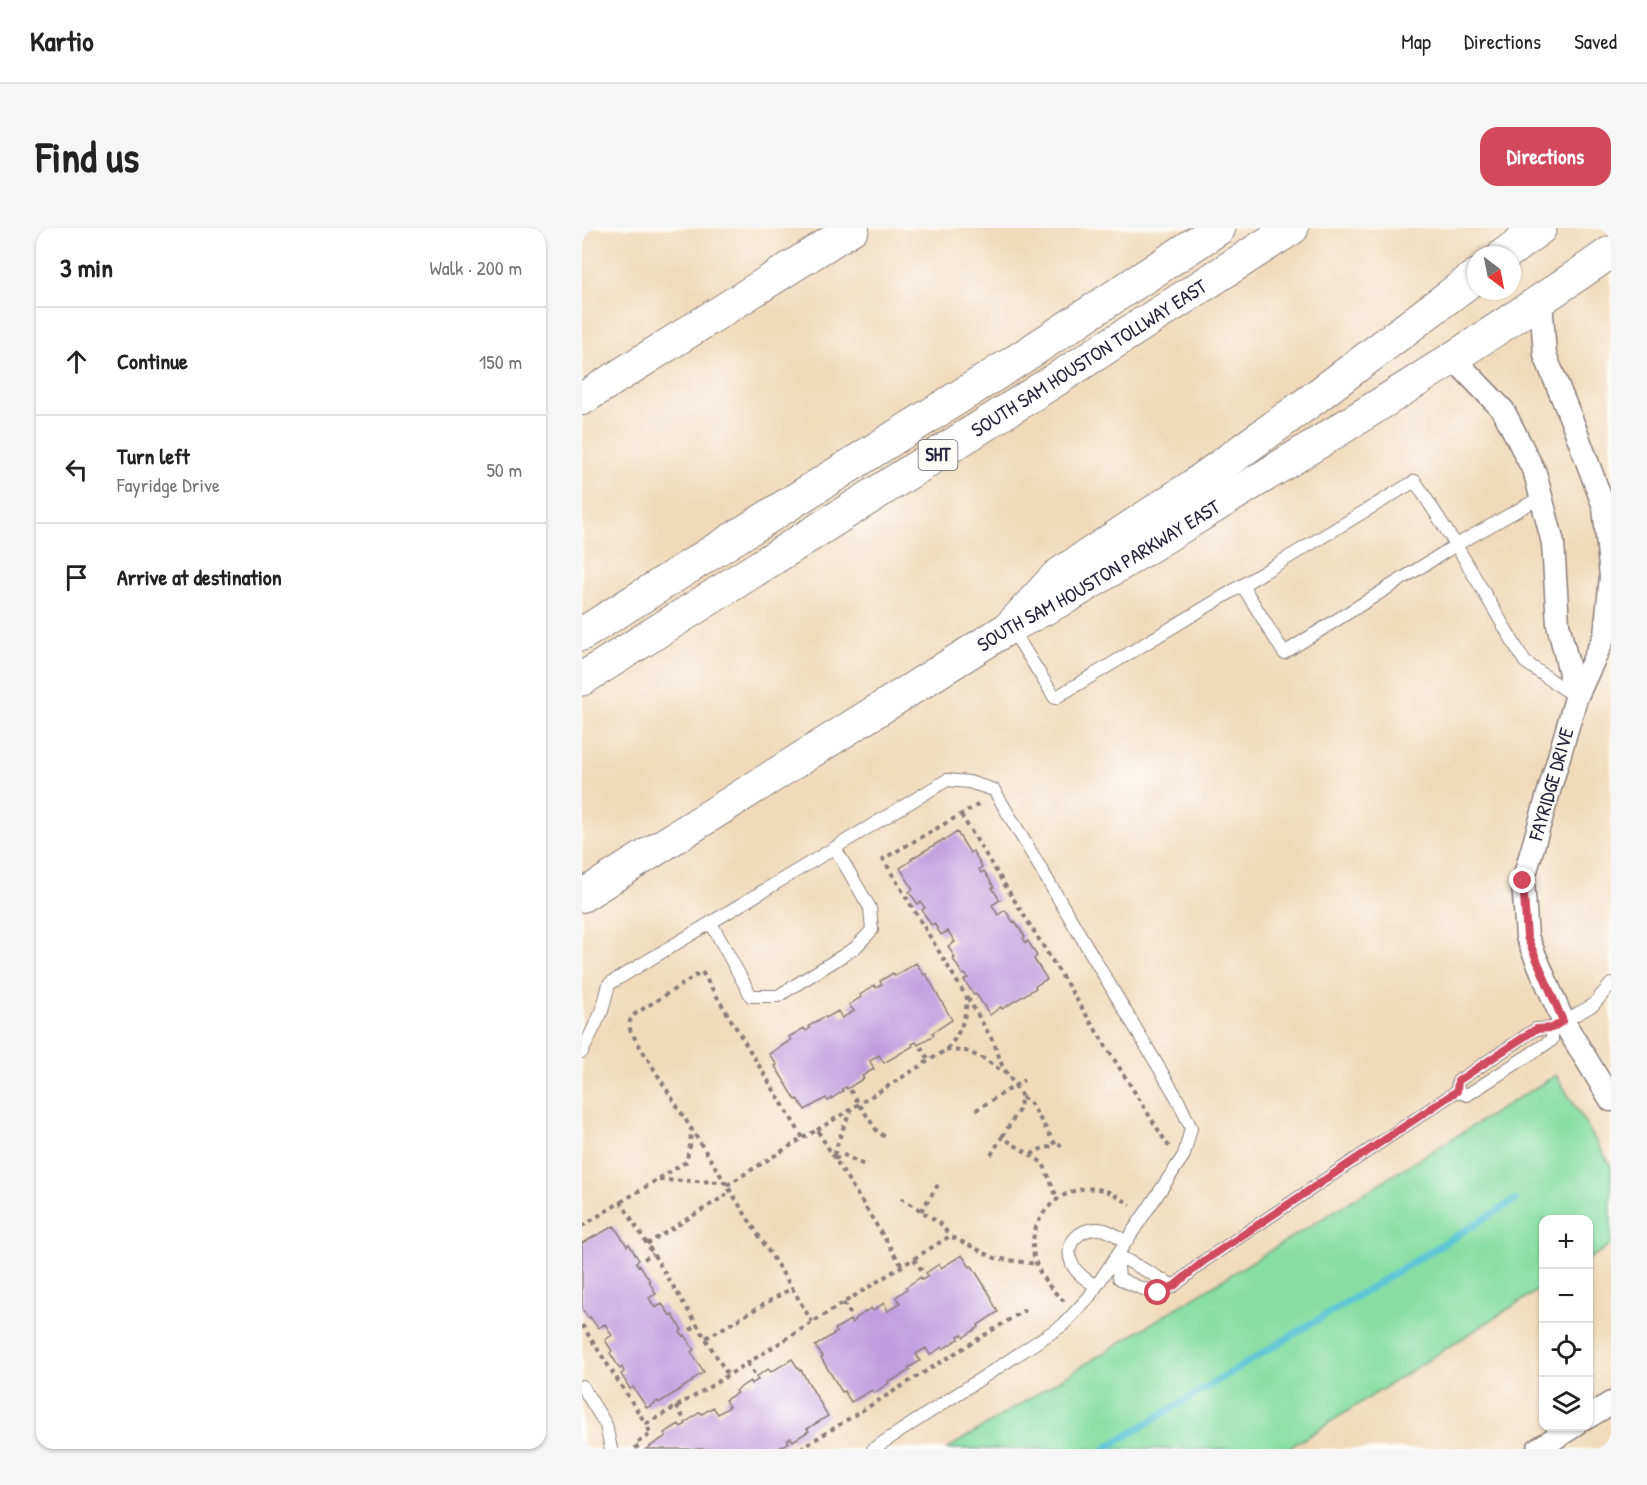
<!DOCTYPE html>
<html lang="en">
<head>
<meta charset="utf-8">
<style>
	:root { --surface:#fff; --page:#f6f6f6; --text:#222; --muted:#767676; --line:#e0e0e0; --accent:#d1495b }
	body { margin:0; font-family:"Patrick Hand",sans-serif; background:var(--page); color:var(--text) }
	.controls { position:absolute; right:18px; bottom:18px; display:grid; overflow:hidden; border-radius:12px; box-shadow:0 2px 4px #0004 }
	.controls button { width:54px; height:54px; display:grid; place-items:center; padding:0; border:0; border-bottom:2px solid var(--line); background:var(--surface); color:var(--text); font:30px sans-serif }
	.compass { position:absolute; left:885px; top:18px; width:54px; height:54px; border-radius:50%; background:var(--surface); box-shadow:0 2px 4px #0004; rotate:148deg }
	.stop { position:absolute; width:18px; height:18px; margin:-14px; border:4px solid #d1495b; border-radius:50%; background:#fff }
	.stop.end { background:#d1495b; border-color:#fff; box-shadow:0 2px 6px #0008 }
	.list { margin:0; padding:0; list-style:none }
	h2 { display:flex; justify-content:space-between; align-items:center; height:78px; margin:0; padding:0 24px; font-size:26px }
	h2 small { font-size:20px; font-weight:400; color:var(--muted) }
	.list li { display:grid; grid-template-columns:39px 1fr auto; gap:18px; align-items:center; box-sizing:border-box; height:108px; padding:0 24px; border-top:2px solid var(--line) }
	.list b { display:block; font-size:22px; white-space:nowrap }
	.list p { margin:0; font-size:20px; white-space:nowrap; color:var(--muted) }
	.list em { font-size:20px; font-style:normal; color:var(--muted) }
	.icon { flex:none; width:33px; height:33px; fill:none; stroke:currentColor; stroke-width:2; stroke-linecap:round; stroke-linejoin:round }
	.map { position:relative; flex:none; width:1029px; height:1221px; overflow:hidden; border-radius:18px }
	header { display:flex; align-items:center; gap:36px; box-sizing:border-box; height:84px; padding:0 30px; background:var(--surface); border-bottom:2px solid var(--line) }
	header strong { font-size:28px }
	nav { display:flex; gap:33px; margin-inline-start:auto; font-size:21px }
	.intro { display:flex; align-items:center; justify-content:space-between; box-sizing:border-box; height:144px; padding:0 36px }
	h1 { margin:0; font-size:42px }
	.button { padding:15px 27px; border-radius:18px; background:var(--accent); color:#fff; font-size:21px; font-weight:700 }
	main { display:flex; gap:36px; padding:0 36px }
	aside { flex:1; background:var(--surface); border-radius:18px; box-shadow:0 2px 4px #0004 }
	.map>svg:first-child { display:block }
	.green { fill:#87dea2; stroke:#54806e; stroke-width:1.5 }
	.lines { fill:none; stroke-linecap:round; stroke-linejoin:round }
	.stream { stroke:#5bc4d7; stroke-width:7 }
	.building { fill:#c19bdf }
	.lane-casing { stroke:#8a7e7a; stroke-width:14 }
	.street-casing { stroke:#8a7e7a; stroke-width:25 }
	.secondary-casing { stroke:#8a7e7a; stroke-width:34 }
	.highway-casing { stroke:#8a7e7a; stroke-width:35 }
	.path { stroke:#8a7e7a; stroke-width:4; stroke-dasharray:4.5 4.5; stroke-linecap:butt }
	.lane { stroke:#fff; stroke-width:12 }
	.street { stroke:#fff; stroke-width:22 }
	.secondary { stroke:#fff; stroke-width:32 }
	.highway { stroke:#fff; stroke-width:33 }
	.route { stroke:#d1495b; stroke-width:8 }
	.labels { text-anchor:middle; stroke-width:4.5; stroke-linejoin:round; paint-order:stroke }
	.shield { fill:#fdfcf7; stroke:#646373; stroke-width:1.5 }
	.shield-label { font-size:18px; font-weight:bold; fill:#22223b }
	.street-label { font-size:20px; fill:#22223b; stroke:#fdfcf7 }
</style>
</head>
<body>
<header>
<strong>Kartio</strong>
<nav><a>Map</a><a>Directions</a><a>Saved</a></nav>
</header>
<div class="intro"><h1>Find us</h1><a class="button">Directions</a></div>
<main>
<aside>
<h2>3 min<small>Walk · 200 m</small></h2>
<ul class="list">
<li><svg class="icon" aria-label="ahead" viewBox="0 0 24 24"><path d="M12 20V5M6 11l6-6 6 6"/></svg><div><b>Continue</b></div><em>150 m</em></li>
<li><svg class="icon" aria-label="left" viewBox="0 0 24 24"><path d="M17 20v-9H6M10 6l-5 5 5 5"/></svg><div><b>Turn left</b><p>Fayridge Drive</p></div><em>50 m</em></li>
<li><svg class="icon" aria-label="arrive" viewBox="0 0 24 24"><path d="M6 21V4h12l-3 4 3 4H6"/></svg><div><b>Arrive at destination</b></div></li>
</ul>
</aside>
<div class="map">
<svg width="1029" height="1221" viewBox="0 0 1029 1221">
	<rect width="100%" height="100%" fill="#fdfcf7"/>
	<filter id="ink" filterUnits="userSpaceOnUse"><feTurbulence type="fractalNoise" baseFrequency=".0167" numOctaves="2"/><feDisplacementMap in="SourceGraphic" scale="12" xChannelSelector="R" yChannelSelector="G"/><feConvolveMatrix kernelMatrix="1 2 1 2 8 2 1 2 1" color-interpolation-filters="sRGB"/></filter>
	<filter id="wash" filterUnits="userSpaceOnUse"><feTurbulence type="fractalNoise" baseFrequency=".008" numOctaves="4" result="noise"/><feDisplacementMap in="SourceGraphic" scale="24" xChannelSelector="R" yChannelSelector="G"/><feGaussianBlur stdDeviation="1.35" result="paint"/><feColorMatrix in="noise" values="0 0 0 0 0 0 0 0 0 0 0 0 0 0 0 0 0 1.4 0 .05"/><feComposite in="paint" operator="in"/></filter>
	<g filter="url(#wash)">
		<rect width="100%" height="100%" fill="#f1daba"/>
		<!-- green -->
		<path class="green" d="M974,847L1029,938V1017L1007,1031L1006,992H962L961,1059L706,1221H365Z"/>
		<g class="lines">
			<!-- stream -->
			<path class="stream" d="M523,1221L933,972"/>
		</g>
		<g id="blocks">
			<!-- building -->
			<path class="building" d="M375,604L388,625L391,623L400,639L397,641L399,645L402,643L412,659L410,660L418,672L410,677L416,687L423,682L431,694L433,693L443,709L441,710L444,715L446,713L455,728L452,731L465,751L453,758L454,760L420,781L419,779L408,787L394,766L392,767L382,752L386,750L383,746L381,747L371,731L373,730L366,718L373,714L366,703L359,707L352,695L349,697L340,682L343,680L339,674L336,676L327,664L331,661L318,640L330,632L329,631L362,611L363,612Z
				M334,735L342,747L344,746L370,792L350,805L352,807L336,817L334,814L330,816L331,818L302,835L297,827L288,833L292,841L280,848L282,850L265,861L264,859L260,861L261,863L246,873L244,870L223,882L216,871L214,872L193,838L195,837L187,826L209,812L207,809L222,800L224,803L228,800L227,798L243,788L244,790L256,783L260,790L272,783L267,777L279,769L278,767L293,757L294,760L300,756L298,753L311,745L313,748Z
				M32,998L45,1018L47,1016L57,1032L54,1034L56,1038L58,1037L68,1053H67L74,1066L67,1070L73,1080L80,1076L88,1087L90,1086L100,1102L98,1104L101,1108L103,1107L112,1122L109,1124L122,1144L110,1152L111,1153L77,1175L76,1173L65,1180L51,1159L48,1161L39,1146L42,1144L40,1139L38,1141L28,1125L30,1123L23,1112L30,1107L23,1096L16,1100L8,1089L6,1090L0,1081V1015Z
				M380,1027L388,1039L390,1038L410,1070L409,1071L416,1084L396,1097L397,1099L382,1109L380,1106L376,1108L377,1111L361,1121L360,1119L348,1127L344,1120L334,1126L338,1133L326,1140L328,1142L311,1152L310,1151L306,1153L307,1155L292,1165L290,1162L269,1174L262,1163L260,1164L239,1130L241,1129L233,1118L255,1104L253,1101L268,1092L270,1095L274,1092L273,1091L289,1080L291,1083L302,1075L306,1083L318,1075L314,1069L325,1061L324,1059L339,1049L340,1052L346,1048L344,1045L357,1036L359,1040Z
				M210,1131L218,1143L219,1142L246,1188L225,1201L227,1203L211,1213L209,1210L205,1212L207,1214L196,1221H64L84,1208L82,1205L97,1196L99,1199L104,1196L103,1195L118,1184L120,1186L131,1179L136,1186L147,1179L143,1172L155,1165L153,1163L168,1153L169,1156L176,1152L174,1149L186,1141L189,1144Z"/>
		</g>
	</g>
	<g filter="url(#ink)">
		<use href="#blocks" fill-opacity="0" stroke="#8a7e7a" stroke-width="1.5"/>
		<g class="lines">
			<defs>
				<path id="lane" d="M660,357L702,425L874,317L943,434L992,468
					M429,400L473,470L833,253L874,317L959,269
					M129,695L169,768H196L273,720L290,702L288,680L253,620
					M0,824L20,783L27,756L365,552L387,554L412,562L595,870L609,900L602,927L507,1069L481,1097L291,1221
					M875,863L876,853L954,801L970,800L1011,777L1029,756
					M875,863L885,867L970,812V800
					M535,1027L537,1050C582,1074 586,1063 622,1033L875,863
					M535,1027L592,1058
					M514,1058C505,1052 495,1046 490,1036C479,1011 506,994 528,1004C533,1006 539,1011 544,1014
					M0,1158L24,1197L29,1221"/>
				<path id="street" d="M959,73L963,127L992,198L1022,279L1029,349L1023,407L994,470L941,653L945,709L981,793L1029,872
					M871,130L921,182L953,245L971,315L976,396L994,470
					M1006,1189L1029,1175
					M956,1221L992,1198"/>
				<g id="secondary">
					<path d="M0,171L271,0"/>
					<path id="s1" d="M0,668L428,399L489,367C670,255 854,146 1029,24"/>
				</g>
				<g id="highway">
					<path d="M922,27L958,0"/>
					<path d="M428,399L475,348L611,258L731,171L894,48"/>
					<path d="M0,406L431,135L637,0"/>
					<path id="s2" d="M0,451L467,156L710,0"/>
				</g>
			</defs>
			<!-- lane casing -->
			<use href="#lane" class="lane-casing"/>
			<!-- street casing -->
			<use href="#street" class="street-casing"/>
			<!-- secondary casing -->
			<use href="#secondary" class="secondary-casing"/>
			<!-- highway casing -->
			<use href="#highway" class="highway-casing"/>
			<!-- path -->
			<path class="path" d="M379,587L587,919
				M386,770L412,815L420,837L440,869L437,882L420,909
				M339,819L347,832
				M364,822L384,823L402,831L426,847
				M268,862L295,903L306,911
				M440,869L449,876L475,919L480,916
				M394,882L442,852
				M235,902L364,822C378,807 384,790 385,770L301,631L399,575
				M221,910L235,902L320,1038
				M252,927L260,903L269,881
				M409,927L420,909L461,935L476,972
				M449,927C458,920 463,919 474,919
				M253,931L259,927H262L282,937
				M77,952L143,954
				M145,957L221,910L120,744L53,786C47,792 46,796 49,804C102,890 156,975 210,1060
				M319,970L358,995L368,1008
				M39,974L104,934L108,918L109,901
				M339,983L356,957
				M0,998L39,974L146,1147
				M65,1016L149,964
				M62,1031L71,1026
				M332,1031L341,1044
				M482,1073C470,1063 457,1047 453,1032C441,990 483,950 524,963C533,966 541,972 549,977
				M261,1075L270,1088
				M0,1097L64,1196
				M108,1102L116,1097
				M124,1110L210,1060L230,1094
				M165,1135L174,1149
				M94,1178L102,1191
				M56,1221L53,1216L69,1206L64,1196L121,1163L368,1008L413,1030L454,1036
				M218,1221L443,1082"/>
			<!-- lane -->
			<use href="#lane" class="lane"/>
			<!-- street -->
			<use href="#street" class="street"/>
			<!-- secondary -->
			<use href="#secondary" class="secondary"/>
			<!-- highway -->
			<use href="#highway" class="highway"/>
		</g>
	</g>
	<g class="lines" filter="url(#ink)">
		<!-- route -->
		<path class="route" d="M576,1065L592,1058L622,1033L875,863L876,853L954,801L970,800L981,793L945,709L941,653"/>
	</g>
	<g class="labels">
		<!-- shield labels -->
		<rect class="shield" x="336.5" y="212" width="39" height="30" rx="4.5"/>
		<g class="shield-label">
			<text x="356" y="233">SHT</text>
		</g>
		<!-- street labels -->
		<g class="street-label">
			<text dy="7" stroke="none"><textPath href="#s2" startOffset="600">SOUTH SAM HOUSTON TOLLWAY EAST</textPath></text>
			<text dy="7" stroke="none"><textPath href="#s1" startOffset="608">SOUTH SAM HOUSTON PARKWAY EAST</textPath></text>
			<text transform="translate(969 556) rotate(-74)" y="7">FAYRIDGE DRIVE</text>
		</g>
	</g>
</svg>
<div class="controls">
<button>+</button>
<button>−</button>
<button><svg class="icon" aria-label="locate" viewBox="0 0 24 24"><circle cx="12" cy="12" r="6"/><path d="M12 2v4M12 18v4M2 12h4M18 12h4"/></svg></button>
<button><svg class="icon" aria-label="layers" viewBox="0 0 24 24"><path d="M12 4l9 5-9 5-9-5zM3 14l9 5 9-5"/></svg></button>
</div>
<svg class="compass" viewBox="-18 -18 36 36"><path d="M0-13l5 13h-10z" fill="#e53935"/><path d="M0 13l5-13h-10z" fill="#767676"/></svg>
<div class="stop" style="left:576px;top:1065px"></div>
<div class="stop end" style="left:941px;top:653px"></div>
</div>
</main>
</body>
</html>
